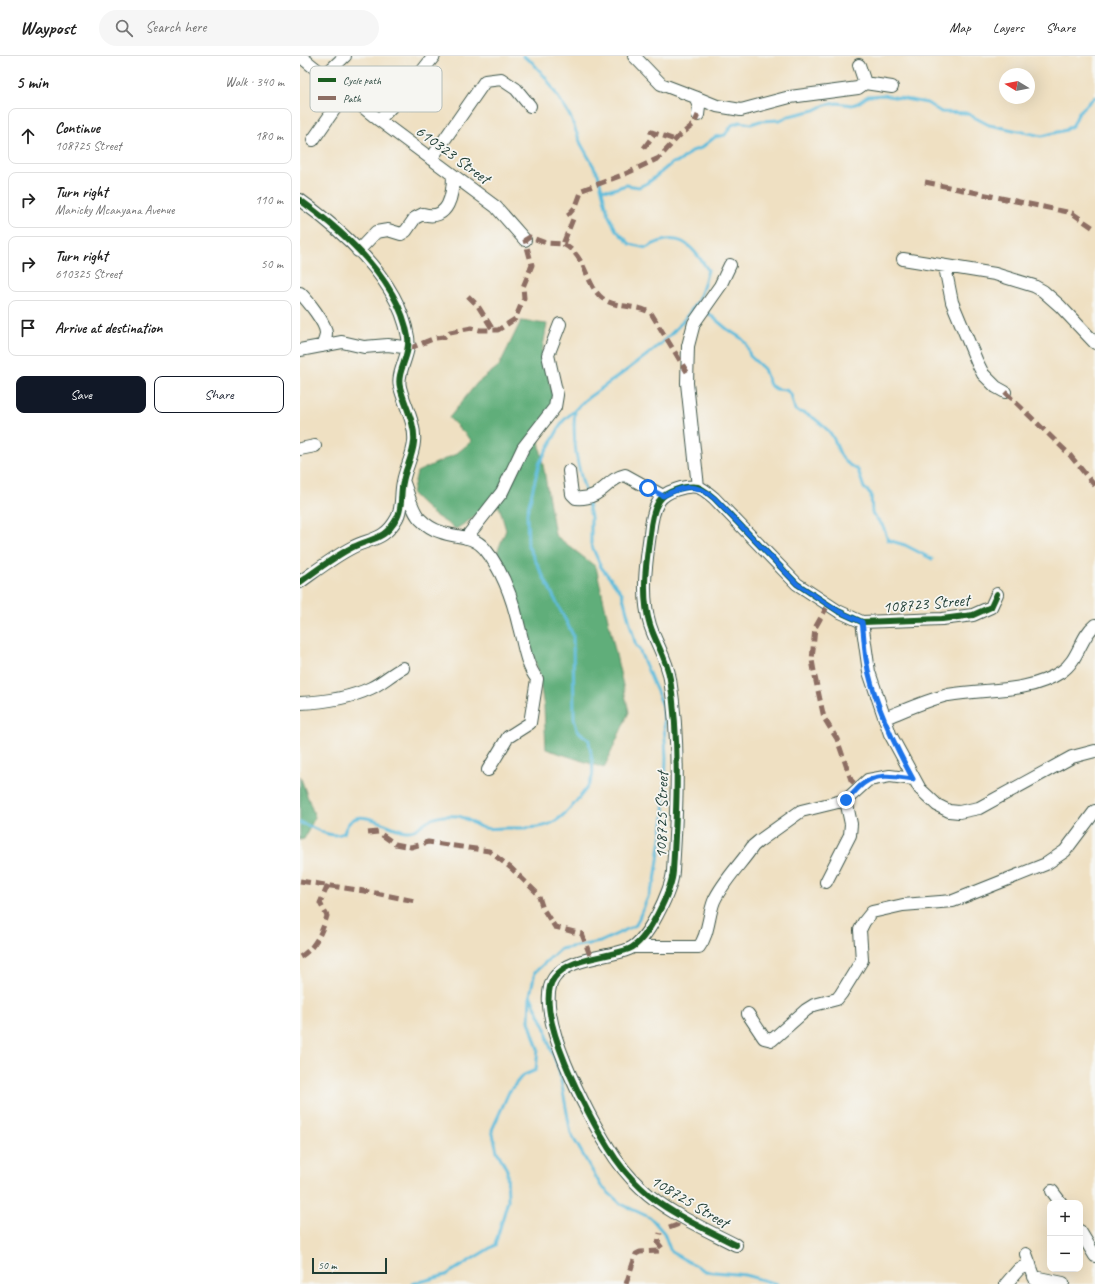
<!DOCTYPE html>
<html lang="en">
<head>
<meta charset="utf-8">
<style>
	:root { --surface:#fff; --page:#f6f6f6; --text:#222; --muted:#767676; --line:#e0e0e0; --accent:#111827 }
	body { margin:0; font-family:Caveat,sans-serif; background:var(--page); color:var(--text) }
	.controls { position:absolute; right:12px; bottom:12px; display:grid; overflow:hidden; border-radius:8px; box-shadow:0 4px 16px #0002 }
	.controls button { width:36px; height:36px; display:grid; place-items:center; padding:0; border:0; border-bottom:1px solid var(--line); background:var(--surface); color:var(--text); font:20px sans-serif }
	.compass { position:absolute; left:699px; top:12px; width:36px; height:36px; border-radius:50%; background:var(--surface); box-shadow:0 4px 16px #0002; rotate:280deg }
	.scale { position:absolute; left:12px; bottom:10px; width:75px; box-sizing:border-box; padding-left:4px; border:2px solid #1f3d34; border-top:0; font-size:11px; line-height:14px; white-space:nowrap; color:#1f3d34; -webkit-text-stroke:3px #f6f6f2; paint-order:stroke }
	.stop { position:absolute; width:12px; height:12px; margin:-9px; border:3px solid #1a73e8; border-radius:50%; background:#fff }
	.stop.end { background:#1a73e8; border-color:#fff; box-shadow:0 1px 4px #0008 }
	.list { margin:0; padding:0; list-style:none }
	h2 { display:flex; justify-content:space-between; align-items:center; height:52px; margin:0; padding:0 16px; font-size:17px }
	h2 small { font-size:13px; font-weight:400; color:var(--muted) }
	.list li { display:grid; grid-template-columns:26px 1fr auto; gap:12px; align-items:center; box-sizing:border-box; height:56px; margin:0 8px 8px; padding:0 8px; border:1px solid var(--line); border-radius:8px }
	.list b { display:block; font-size:15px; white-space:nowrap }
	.list p { margin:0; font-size:13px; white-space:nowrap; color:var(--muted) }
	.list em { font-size:13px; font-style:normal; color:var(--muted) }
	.actions { display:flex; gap:8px; padding:12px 16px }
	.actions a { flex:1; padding:9px 0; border:1px solid var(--accent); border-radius:8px; text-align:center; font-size:14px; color:var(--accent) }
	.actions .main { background:var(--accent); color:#fff }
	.icon { flex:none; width:22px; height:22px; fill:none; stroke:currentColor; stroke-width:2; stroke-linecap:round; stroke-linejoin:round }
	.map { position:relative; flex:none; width:795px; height:1228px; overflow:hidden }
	header { display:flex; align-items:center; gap:24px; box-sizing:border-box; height:56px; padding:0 20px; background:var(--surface); border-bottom:1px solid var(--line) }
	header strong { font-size:19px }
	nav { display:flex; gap:22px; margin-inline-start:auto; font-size:14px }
	.search { width:280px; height:36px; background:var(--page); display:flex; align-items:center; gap:10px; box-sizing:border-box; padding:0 14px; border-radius:22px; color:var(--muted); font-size:15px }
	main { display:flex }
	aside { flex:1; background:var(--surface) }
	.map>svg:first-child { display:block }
	.forest { fill:#60ae7a; stroke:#407657 }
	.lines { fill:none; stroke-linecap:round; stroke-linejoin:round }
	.stream { stroke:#5ebcdc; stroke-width:3 }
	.minor-casing { stroke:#3e5549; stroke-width:14 }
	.minor { stroke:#fff; stroke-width:12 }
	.quiet { stroke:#8d6e63; stroke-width:5; stroke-dasharray:10 5; stroke-linecap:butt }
	.cycleway-casing { stroke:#f6f6f2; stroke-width:8 }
	.cycleway { stroke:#1b5e20; stroke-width:6 }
	.route { stroke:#1a73e8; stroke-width:5 }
	.labels { text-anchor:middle; stroke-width:3.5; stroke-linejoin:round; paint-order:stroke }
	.street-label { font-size:17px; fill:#1f3d34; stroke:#f6f6f2 }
	.key { fill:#f6f6f2; stroke:#b6beb9; stroke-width:1 }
	.key-label { font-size:11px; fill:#1f3d34 }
</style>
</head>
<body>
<header>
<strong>Waypost</strong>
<div class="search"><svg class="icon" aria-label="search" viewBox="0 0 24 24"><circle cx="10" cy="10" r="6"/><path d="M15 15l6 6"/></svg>Search here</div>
<nav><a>Map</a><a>Layers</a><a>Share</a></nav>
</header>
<main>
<aside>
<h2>5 min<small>Walk · 340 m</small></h2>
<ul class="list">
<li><svg class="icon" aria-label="ahead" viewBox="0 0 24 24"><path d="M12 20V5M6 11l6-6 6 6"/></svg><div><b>Continue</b><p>108725 Street</p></div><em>180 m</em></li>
<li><svg class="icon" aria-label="right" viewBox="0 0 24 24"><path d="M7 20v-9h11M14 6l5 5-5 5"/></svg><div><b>Turn right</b><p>Manicky Mcanyana Avenue</p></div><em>110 m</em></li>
<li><svg class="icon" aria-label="right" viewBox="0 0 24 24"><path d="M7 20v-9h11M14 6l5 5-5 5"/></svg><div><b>Turn right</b><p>610325 Street</p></div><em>50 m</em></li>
<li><svg class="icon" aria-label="arrive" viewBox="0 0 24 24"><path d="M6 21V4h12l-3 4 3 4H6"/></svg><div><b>Arrive at destination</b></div></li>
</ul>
<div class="actions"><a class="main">Save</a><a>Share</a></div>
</aside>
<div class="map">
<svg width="795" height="1228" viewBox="0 0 795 1228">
	<rect width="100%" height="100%" fill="#f6f6f2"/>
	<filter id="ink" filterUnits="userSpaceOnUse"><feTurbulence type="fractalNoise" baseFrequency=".025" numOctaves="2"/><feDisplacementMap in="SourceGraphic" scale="8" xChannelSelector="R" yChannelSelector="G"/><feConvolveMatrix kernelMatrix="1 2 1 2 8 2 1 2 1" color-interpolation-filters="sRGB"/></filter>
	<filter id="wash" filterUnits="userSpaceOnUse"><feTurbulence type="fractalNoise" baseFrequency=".012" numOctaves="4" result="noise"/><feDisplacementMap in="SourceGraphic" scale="16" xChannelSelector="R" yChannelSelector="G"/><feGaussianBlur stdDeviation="0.9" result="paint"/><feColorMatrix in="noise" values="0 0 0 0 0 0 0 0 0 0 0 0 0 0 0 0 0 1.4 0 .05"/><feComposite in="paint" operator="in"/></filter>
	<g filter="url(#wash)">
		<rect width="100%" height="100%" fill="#efe0c2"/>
		<!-- forest -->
		<path class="forest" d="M221,265L247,268L242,296L255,348L237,373L255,479L296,511L329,656L304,712L246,693L244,651L238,614L196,499L206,474L199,450L176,460L156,473L133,458L112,438L117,416L156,398L172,385L149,362L177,327L199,310Z
			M0,720L15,761L4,783L0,784Z"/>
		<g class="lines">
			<!-- stream -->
			<path class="stream" d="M223,0L232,6L246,22L270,60L281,88L298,118L308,158L316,174L330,188L346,192C378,173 390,187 408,214C405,223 403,235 398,244C373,287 324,315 285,344L275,354C272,384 277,409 286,438
				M302,133L311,134L326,129L339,131L349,126L372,107L380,105L392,95L401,92L415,81L425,79L432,69L440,66L451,68L460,65L480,64L489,60L515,54L525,49L537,47L552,49L558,47L568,40L583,39L627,47L641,56L666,57L689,69L742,80L766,74L773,69L779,56L795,41
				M408,257L427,273L441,282L446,287L450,300L464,313L470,329L476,333L486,334L491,338L495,354C501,357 508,358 512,361C517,364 527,373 531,378C541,394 536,403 558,414L564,432L571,438L572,457L583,470L588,484L605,489L632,503
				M287,443L291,461V488L301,511L322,537L336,590L338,591L363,650L366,701L364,761L355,825L336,869L300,886L260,893L235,916L230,939L246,973L248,985L259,1014L271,1078L301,1130L321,1148L351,1162L364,1177L371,1196L405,1215L445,1219L477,1228
				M0,767C15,770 28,784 44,777C54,744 86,773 106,775C116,776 119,770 127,765C136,760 147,759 157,760C167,761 172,768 181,771C187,774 198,772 205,772C243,772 254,774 279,742C283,737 290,729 292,722C295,710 290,696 289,684L277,674L274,662L273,579L228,490L227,457L239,408L263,365L275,354
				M112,1228L146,1219L195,1189L208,1144L207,1114L197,1095L192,1074L209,1036L222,1020L236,1014L238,993L229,965L230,941"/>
		</g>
	</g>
	<g filter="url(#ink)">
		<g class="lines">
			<defs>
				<path id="minor" d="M0,0L79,64L196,151L225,184
					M334,0L361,28L395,41L399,51L398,59
					M559,9L565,27
					M24,20L45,0
					M395,41L417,50L441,54L490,41L558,32L565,27L592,31
					M79,64L109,32L134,0
					M13,84L45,38
					M131,103L185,25L201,23L216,33L230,50
					M0,144C44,176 99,225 108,281C111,299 96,316 100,331C104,348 116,368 114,386C113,400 105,413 103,426C100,438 103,451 97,462C85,484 72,482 53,491C35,500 17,514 0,526
					M58,195L76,176L88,174L101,178L106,175L115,162L123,158C149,166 153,138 153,119
					M603,203L695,218L734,230L743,235L760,250L795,287
					M645,211L652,246L677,306L683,318L696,331L705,336
					M0,237C7,244 26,267 26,277C26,282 24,286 22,290
					M0,294L42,286L64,291L88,289L103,291L109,289
					M0,393L15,390
					M269,415L272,438L276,442C302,444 306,423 325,419L363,440
					M104,427C108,437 112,455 120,463C125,468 134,474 141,476C156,482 172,478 185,493C203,515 213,544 219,571C224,589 226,609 237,623L230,667L208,681L188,714
					M398,431L387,327L388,290L394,267L420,230L430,209
					M166,482L202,436L223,392L255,351L257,339L248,299L260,268
					M562,566L569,616L590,678L620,733L637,749L649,755L659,756L679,752L772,701L795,695
					M0,647C24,646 48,643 71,632C82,627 91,618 103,612
					M585,662C605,654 627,644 648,639C686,632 727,638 761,616C779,604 780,581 795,569
					M526,826L550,779L551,768L546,744
					M334,891H399C409,878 408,860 414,845C423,825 441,808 453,790L459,785L501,755L546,744L568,724L590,720L613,723
					M448,958L464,982L472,984L506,954L514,949L537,943L541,938L562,904L560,874L564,866L572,856L603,849L653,845L746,808L765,795L795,755
					M752,1135L761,1147
					M780,1175L795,1200
					M436,1189C405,1173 366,1156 341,1132C328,1120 317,1106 308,1091C289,1061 231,954 254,922C269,901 307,902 329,893C347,886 372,834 373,815C377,752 380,686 370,623C367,603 356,588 350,569C341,540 346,507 350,478C351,467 353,454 359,445C365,435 386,429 398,431C404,433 409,438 414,442L497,528L538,555L562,566L642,563L673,559L691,551L697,538
					M726,1198L737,1228
					M734,1221L763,1227
					M706,1228L719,1213L730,1208"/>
			</defs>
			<!-- minor casing -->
			<use href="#minor" class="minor-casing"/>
			<!-- minor -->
			<use href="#minor" class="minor"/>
			<!-- quiet -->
			<path class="quiet" d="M349,75L375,84
				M344,92L355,77
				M625,126L772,157L795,173
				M263,188C287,200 285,228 302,242C316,253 336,248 351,257L387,316
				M168,240L178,250L193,274
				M108,293L135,282L144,281L150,276L172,272L180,274H198L215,263L224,242L223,231L232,209L225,184L230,181L246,187L263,188L273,163L269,158L276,150L282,134L325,118L359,102L378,81L394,68L398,59
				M705,336L769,398L795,430
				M528,549L515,572L512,604L515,621L524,662L537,683L551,724L559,732
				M68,777L78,776L95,788L111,791L128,786L189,795L211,812L238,838L243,853L255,871L282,878L291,902
				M0,825L70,836L115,845
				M0,901C15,892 22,876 27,860L20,847L28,829
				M369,1172L377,1169L380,1158
				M326,1228L336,1198L340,1196L360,1195L362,1192L358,1187L360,1177"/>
			<defs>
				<path id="cycleway" d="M0,144C44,176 99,225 108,281C111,299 96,316 100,331C104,348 116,368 114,386C113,400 105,413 103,426C100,438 103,451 97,462C85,484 72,482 53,491C35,500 17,514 0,526
					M436,1189C405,1173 366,1156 341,1132C328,1120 317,1106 308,1091C289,1061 231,954 254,922C269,901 307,902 329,893C347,886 372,834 373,815C377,752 380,686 370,623C367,603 356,588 350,569C341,540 346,507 350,478C351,467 353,454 359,445C365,435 386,429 398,431C404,433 409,438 414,442L497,528L538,555L562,566L642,563L673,559L691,551L697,538"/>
			</defs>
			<!-- cycleway casing -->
			<use href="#cycleway" class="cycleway-casing"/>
			<!-- cycleway -->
			<use href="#cycleway" class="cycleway"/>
		</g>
	</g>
	<g class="lines" filter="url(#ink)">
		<!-- route -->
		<path class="route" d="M348,432L363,440C383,430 396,426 414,442L497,528L538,555L562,566C564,578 564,591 566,603C572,643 594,688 613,723C598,721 578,716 564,727C557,732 553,739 546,744"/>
	</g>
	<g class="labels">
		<!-- street labels -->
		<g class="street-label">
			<text transform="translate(153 98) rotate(36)" y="6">610323 Street</text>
			<text transform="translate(626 547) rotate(-5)" y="6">108723 Street</text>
			<text transform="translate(361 759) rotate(-89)" y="6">108725 Street</text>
			<text transform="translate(390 1145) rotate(31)" y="6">108725 Street</text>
		</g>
	</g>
	<!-- legend -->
	<rect x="10" y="10" width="132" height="46" rx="6" class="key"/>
	<rect x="18" y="22" width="18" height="4" fill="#1b5e20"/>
	<rect x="18" y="40" width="18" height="4" fill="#8d6e63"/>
	<g class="key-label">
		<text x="43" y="28">Cycle path</text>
		<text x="43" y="46">Path</text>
	</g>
</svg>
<div class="controls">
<button>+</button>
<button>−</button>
</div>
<svg class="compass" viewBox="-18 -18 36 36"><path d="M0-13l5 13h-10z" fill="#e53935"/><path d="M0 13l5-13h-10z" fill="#767676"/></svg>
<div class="scale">50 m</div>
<div class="stop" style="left:348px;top:432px"></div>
<div class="stop end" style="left:546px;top:744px"></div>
</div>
</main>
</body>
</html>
